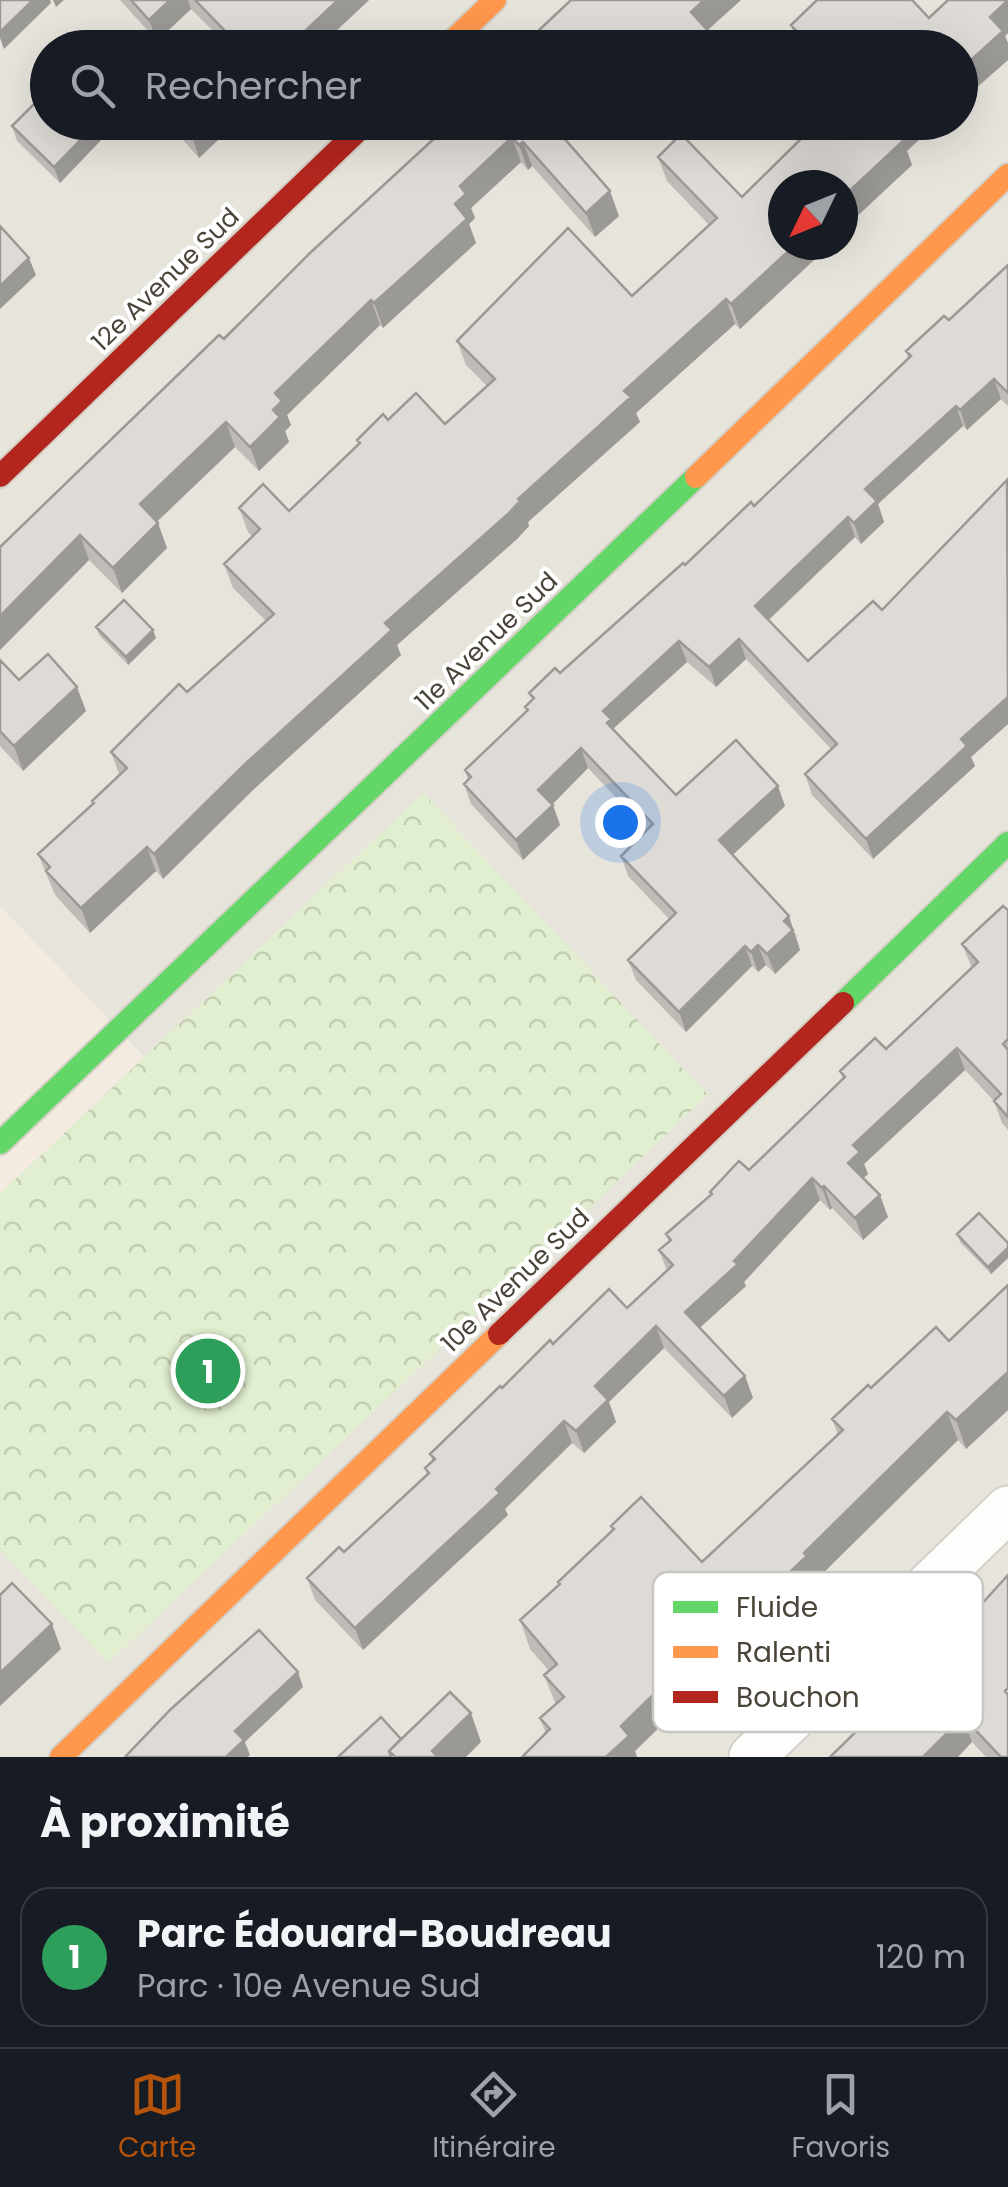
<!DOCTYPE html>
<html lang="fr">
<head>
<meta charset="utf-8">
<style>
	:root { --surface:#171b24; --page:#20242c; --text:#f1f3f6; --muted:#9ea1a6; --line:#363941; --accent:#b45309 }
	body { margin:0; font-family:Poppins,sans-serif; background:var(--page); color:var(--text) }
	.compass { position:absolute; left:768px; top:170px; width:90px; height:90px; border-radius:50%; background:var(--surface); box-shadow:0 10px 40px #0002; rotate:227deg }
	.you { position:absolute; left:620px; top:822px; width:35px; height:35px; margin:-25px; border:8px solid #fff; border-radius:50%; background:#1a73e8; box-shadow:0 0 0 15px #1a73e833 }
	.badge { display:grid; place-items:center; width:65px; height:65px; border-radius:50%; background:var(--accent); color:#fff; font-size:32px; font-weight:700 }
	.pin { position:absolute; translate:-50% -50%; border:5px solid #fff; box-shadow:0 2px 10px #0006 }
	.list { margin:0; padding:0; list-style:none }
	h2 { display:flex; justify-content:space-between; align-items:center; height:130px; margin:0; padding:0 40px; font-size:42px }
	h2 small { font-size:32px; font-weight:400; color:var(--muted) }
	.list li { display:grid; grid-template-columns:65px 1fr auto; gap:30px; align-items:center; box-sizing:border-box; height:140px; margin:0 20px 20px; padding:0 20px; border:2px solid var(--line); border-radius:30px }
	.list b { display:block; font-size:38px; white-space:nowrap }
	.list p { margin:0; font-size:32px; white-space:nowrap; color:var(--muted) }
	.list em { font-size:32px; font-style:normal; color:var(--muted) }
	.icon { flex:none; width:55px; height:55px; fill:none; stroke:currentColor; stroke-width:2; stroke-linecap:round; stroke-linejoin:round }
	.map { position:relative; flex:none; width:1008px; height:1757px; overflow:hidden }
	.search { position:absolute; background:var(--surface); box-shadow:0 10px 40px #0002; left:30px; right:30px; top:30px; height:110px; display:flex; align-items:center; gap:25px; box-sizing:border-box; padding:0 35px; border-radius:55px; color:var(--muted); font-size:38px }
	.sheet { height:290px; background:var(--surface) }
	nav { display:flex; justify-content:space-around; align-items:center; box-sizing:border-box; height:140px; border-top:2px solid var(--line); background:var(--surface); font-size:28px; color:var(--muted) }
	nav a { display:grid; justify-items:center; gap:5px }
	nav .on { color:var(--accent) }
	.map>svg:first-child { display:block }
	.residential { fill:#e7e4dc; fill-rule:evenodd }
	.commercial { fill:#f3ebdf }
	.forest { fill:url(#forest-crowns) }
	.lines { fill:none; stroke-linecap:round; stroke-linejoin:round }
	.street-casing { stroke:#d2d0cb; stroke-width:49 }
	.fast-casing { stroke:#d3cfc5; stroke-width:26 }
	.slow-casing { stroke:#d3cfc5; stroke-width:26 }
	.jam-casing { stroke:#d3cfc5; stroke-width:26 }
	.street { stroke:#fdfdfc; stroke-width:45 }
	.fast { stroke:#63d668; stroke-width:22 }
	.slow { stroke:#ff974d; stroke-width:22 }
	.jam { stroke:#b3261e; stroke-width:22 }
	.wall { fill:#bfbcb8 }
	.shaded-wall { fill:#9b9996 }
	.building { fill:#dedbd6; stroke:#9b9996; stroke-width:2.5 }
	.labels { text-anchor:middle; stroke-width:8; stroke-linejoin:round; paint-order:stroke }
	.street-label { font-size:25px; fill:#4b4439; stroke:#fff }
	.key { fill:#fff; stroke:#c9c7c4; stroke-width:2.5 }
	.key-label { font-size:28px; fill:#4b4439 }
</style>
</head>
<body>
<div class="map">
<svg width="1008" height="1757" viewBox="0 0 1008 1757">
	<defs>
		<pattern id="forest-crowns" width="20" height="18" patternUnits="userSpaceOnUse" patternTransform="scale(2.5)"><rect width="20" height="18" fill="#e1eecf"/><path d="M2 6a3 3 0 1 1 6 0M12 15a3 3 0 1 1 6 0" fill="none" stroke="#c3cdb2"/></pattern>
	</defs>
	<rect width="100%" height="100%" fill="#f4f2ee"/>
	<!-- residential -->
	<path class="residential" d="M0,0H1008V1757H0V1194L144,1057L0,906ZM48,48H960V122H48ZM783,185H843V245H783Z"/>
	<!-- commercial -->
	<path class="commercial" d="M0,906L144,1057L0,1194Z"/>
	<!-- forest -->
	<path class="forest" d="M423,793L708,1095L108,1663L0,1549V1194Z"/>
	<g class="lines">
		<defs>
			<path id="street" d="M752,1757L1008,1509"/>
			<path id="fast" d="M843,1003L1008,843
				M0,1143L696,477"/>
			<path id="slow" d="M445,48L495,0
				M696,477L1008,175
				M61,1757L499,1334"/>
			<path id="jam" d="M0,476L367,122
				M499,1334L843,1003"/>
		</defs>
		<!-- street casing -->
		<use href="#street" class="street-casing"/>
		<!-- fast casing -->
		<use href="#fast" class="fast-casing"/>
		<!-- slow casing -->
		<use href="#slow" class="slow-casing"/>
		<!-- jam casing -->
		<use href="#jam" class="jam-casing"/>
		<!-- street -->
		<use href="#street" class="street"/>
		<!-- fast -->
		<use href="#fast" class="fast"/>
		<!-- slow -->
		<use href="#slow" class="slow"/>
		<!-- jam -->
		<use href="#jam" class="jam"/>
	</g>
	<!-- wall -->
	<path class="wall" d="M120,0H369L318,48H210L220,38L191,9L157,41Z
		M1008,0V33L1005,36L1008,43V60L960,102V48H799L791,25L929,18Z
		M167,122H237L199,158Z
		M452,122H583L565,139L619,216L595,237L532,166L528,170L521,162L471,208L475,218L469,224L476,243L383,328L380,325L287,415L291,425L285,431L289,442L259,471L235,447L157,522L167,548L122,593L89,560L0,650V547Z
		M815,122H938L907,151L912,165L854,219L855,222L740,329L735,324L636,413L640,422L528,522L529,526L517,539L397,645L401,655L253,790L163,879L156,871L90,933L55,895L38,854L93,804L92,801L119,774L111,752L187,692L266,621L233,588L224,564L252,537L248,532L239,508L289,511L359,444L357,440L388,420L445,424L487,386L466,365L457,341L632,296L709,225L667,181L658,157L742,197L816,125Z
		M12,126L102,139L60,183L17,141Z
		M1008,265V406L1001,399L967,430L963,426L878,504L884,522L861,544L855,537L769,620L808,661L882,610L1008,481V724L971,757L975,766L873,859L812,795L805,774L831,749L746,659L716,687L687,662L614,728L615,732L676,795L785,806L733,855L797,936L796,937L800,950L775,974L766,965L758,972L752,966L686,1032L636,980L628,960L670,920L628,876L621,856L647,830L588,768L552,804L560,825L523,860L471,804L464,784L468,780L465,770L527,712L525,707L532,700L529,693L560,673L754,506L908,359L906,351L949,320Z
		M96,627L156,638L128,665L99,635Z
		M0,660L19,680L86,711L23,771L0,746Z
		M1008,910V1130L1002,1123L994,1101L965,1070L864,1164L868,1174L863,1178L888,1217L863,1240L832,1208L830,1210L820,1200L744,1282L746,1286L700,1327L745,1376L753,1398L732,1418L664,1348L609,1402L616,1422L584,1453L572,1443L505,1509L508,1515L363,1650L315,1600L307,1578L344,1552L427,1475L425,1468L433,1461L430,1454L502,1388L553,1344L627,1308L667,1271L659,1250L669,1242L666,1234L711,1195L710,1192L749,1170L843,1080L840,1071L886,1049L972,968L962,944Z
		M957,1234L1008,1243V1258L991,1274L960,1242Z
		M1008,1285V1410L966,1449L958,1440L816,1580L817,1584L757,1641L759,1645L721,1681L714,1674L635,1751L637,1757H522L546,1734L540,1718L556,1705L544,1675L549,1671L530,1649L520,1620L559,1585L558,1582L612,1531L611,1526L702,1562L838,1435L832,1419L871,1388L949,1341Z
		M931,1645L1008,1757H986L972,1742L865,1723L933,1649Z"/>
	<!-- shaded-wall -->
	<path class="shaded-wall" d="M33,0H50L51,3L4,49L0,38V32Z
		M53,0H64L56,7Z
		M170,0H188L191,9L157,41L149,20Z
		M338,0H369L318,48H287Z
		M704,0H741L700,37L691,12Z
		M1008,0V33L1005,36L1008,43V60L960,102V70L990,17Z
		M655,37L658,48H643Z
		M206,122H237L199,158L192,136Z
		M549,122H583L558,146Z
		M902,122H938L907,151L912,165L854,219L855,222L843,233L844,196L893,130Z
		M96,124L102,139L60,183L54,167Z
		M512,137L521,162L471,208L475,218L469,224L476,243L383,328L374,303L455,204L460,186Z
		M523,142L532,166L528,170L519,145Z
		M610,191L619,216L595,237L586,213Z
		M795,245H830L740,329L731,304Z
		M29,258L36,275L0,309V286Z
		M726,299L735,324L636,413L640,422L528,522L529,526L517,539L397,645L401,655L253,790L163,879L154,854L385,623L518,499L624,391Z
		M371,300L380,325L287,415L291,425L285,431L289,442L259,471L250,447L273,410L275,393Z
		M994,379L1001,399L967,430L960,410Z
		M956,406L963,426L878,504L884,522L861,544L854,523L865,489Z
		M226,422L235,447L149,529L140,504Z
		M848,517L855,537L762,626L755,606Z
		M158,523L167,548L122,593L113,568Z
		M80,535L89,560L0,650V616Z
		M153,630L156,638L128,665L126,657Z
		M739,639L746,659L716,687L709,667Z
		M679,641L687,662L614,728L618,739L614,743L603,711Z
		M77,687L86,711L23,771L14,746Z
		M1008,697V724L971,757L975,766L873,859L866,839L961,739Z
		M581,748L588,768L546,811L538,790Z
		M778,786L785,806L726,861L719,840Z
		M553,805L560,825L523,860L516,840Z
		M147,847L156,871L90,933L81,908Z
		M789,916L800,950L775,974L767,954L784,921Z
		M758,945L766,965L758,972L751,952Z
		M745,946L752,966L686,1032L679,1012Z
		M957,1048L965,1070L864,1164L868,1174L856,1185L848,1163L853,1145Z
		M812,1178L820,1200L744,1282L746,1286L693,1334L685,1312Z
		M824,1186L832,1208L830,1210L822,1188Z
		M880,1195L888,1217L863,1240L855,1218Z
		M1008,1248V1258L991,1274L988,1267Z
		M656,1326L664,1348L609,1402L616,1422L584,1453L576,1431L595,1386Z
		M1008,1372V1410L966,1449L956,1420Z
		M745,1376L753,1398L732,1418L724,1396Z
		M947,1412L958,1440L816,1580L817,1584L757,1641L759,1645L721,1681L711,1653L746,1613L804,1553Z
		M564,1421L572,1443L505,1509L508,1515L363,1650L355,1628Z
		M52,1624L61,1649L0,1706V1673Z
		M704,1645L714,1674L635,1751L637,1757H607L621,1726Z
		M298,1672L303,1687L245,1742L250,1755L248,1757H226L235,1731Z
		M471,1713L481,1742L466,1757H434L432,1751Z
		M963,1717L972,1742L958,1757H923Z"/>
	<!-- building -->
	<path class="building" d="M0,0H33L0,32Z
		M131,0H170L149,20Z
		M195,0H338L287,48H210L226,32Z
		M571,0H704L691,12L724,48H664L655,37L643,48H520Z
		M817,0H912L929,18L948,0H1008L990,17L1003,31L960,70V48H812L791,25Z
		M48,90V122H95L96,124L54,167L12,126Z
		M179,122H206L192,136Z
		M452,122H550L610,191L586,213L523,142L519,145L512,137L460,186L466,194L455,204L467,219L374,303L371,300L275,393L282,401L273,410L280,417L250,447L226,422L140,504L158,523L113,568L80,535L0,616V547L219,335L224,339L310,253Z
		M818,122H902L893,130L903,141L844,196L846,198L843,200V185H783V245H795L731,304L726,299L624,391L631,397L518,499L520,501L508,514L385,623L392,630L244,765L154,854L147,847L81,908L46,871L50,867L38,854L94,803L92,801L127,768L111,752L179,684L187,692L274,614L224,564L260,529L239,508L263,484L289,511L360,443L357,440L383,414L388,420L416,393L445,424L495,379L457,341L568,228L632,296L717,218L658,157L681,134L742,197Z
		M0,226L29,258L0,286Z
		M1008,265V393L994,379L960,410L956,406L865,489L877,501L854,523L848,517L755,606L808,661L873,601L882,610L1007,480L1008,697L961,739L967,746L866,839L805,774L837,744L739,639L709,667L679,641L603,711L611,719L607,723L676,795L736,740L778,786L719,840L789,916L784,921L793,930L767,954L758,945L751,952L745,946L679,1012L628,960L676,913L621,856L653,824L581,748L538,790L553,805L516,840L464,784L471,777L465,770L528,710L525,707L534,698L529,693L555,668L560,673L683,563L685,565L751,502L754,506L911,356L906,351L944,316L949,320Z
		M124,600L153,630L126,657L96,627Z
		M48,654L77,687L14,746L0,731V660L19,680Z
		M1003,906L1008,910V1039L1003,1044L1008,1050V1117L994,1101L1001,1094L957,1048L853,1145L860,1152L848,1163L880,1195L855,1218L824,1186L822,1188L812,1178L734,1261L738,1264L685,1312L745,1376L724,1396L656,1326L595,1386L608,1400L576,1431L564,1421L496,1489L500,1493L355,1628L307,1578L339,1547L344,1552L429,1473L425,1468L435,1459L430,1454L500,1386L502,1388L550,1340L553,1344L609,1289L627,1308L673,1265L659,1250L671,1240L666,1234L712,1194L710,1192L739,1161L749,1170L845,1077L840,1071L875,1038L886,1049L978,962L962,944Z
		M979,1213L1008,1243V1248L988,1267L957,1234Z
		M1008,1285V1372L956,1420L947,1412L804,1553L807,1556L746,1613L748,1616L711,1653L704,1645L621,1726L629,1736L606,1757H522L550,1729L540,1718L564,1697L544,1675L557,1664L520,1620L560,1584L558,1582L614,1529L611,1526L641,1497L702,1562L843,1430L832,1419L868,1385L871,1388L936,1327L949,1341Z
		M1008,1575V1688L1005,1691L1008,1695V1757H1001L963,1717L923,1757H830L865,1723L934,1648L931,1645L963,1615L968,1619Z
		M12,1583L52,1624L0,1673V1595Z
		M259,1630L298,1672L235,1731L244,1740L226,1757H125L171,1709Z
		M450,1692L471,1713L432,1751L438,1757H395L389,1751Z
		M381,1717L401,1739L389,1751L391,1757H338Z"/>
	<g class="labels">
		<!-- street labels -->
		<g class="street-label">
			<text transform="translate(165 279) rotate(-44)" y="9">12e Avenue Sud</text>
			<text transform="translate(486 641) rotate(-44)" y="9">11e Avenue Sud</text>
			<text transform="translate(515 1280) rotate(-44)" y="9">10e Avenue Sud</text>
		</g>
	</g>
	<!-- legend -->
	<rect x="653" y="1572" width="330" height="160" rx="15" class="key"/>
	<rect x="673" y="1601" width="45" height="12" fill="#63d668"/>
	<rect x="673" y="1646" width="45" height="12" fill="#ff974d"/>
	<rect x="673" y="1691" width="45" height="12" fill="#b3261e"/>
	<g class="key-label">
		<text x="736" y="1617">Fluide</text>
		<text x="736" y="1662">Ralenti</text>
		<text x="736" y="1707">Bouchon</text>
	</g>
</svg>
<svg class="compass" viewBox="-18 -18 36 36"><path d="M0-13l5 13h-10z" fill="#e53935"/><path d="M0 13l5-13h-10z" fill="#9ea1a6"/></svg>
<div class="you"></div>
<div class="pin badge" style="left:208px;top:1371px;background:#2e9e5b">1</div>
<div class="search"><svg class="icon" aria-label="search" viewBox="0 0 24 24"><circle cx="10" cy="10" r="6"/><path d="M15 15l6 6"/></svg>Rechercher</div>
</div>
<section class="sheet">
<h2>À proximité<small></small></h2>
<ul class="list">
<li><span class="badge" style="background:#2e9e5b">1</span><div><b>Parc Édouard-Boudreau</b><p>Parc · 10e Avenue Sud</p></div><em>120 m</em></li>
</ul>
</section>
<nav>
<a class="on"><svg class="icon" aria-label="map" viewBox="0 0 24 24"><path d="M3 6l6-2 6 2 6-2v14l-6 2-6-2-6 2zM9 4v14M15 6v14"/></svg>Carte</a>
<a><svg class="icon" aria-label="directions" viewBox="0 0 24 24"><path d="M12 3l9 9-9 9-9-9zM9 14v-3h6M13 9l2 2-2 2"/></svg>Itinéraire</a>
<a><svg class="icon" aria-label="saved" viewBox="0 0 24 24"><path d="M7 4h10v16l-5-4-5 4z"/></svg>Favoris</a>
</nav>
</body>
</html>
